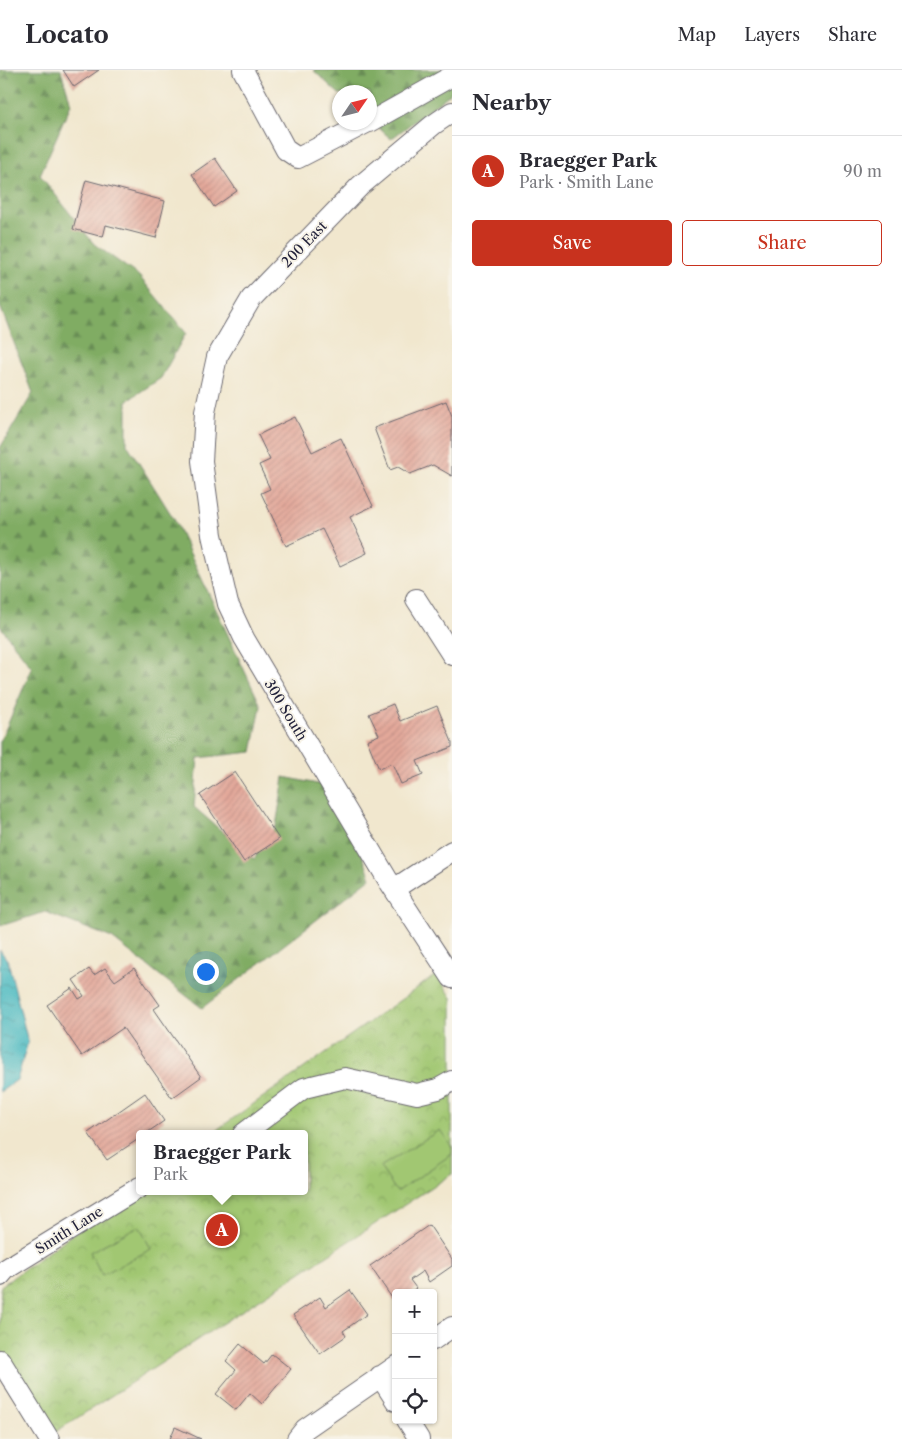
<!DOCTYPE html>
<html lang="en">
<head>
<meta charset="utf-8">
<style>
	:root { --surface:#fff; --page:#f2f2f3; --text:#2b2b33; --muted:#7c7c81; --line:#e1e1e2; --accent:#c8321e }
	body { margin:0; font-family:"Libre Caslon Text",serif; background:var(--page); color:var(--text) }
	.controls { position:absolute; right:15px; bottom:15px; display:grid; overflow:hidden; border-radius:5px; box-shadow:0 1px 4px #0004 }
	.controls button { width:45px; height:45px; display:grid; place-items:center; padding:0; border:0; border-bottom:1px solid var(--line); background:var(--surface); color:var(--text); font:25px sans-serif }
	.compass { position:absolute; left:332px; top:15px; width:45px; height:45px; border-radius:50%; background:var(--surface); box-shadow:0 1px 4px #0004; rotate:55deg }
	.you { position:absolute; left:205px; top:901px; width:18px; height:18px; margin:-12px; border:4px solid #fff; border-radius:50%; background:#1a73e8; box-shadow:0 0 0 8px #1a73e833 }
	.badge { display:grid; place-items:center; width:32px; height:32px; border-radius:50%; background:var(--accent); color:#fff; font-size:16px; font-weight:700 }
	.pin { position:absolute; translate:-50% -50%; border:2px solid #fff; box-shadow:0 1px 5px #0006 }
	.popup { position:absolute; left:136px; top:1060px; width:172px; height:65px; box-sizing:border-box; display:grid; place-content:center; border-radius:5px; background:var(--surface); filter:drop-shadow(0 1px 4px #0005); font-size:16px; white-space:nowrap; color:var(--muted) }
	.popup b { font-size:19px; color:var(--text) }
	.popup::after { content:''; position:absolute; left:50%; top:100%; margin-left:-10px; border:10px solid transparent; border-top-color:var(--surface) }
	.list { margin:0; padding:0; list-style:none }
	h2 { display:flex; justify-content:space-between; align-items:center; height:65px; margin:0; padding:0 20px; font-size:21px }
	h2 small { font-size:16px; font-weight:400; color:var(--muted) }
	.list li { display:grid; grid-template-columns:32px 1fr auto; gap:15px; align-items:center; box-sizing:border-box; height:70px; padding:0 20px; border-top:1px solid var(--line) }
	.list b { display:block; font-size:19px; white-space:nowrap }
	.list p { margin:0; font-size:16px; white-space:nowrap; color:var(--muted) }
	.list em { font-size:16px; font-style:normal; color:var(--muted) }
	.actions { display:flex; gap:10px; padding:15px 20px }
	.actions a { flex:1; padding:11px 0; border:1px solid var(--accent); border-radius:5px; text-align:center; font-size:18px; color:var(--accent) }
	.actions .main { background:var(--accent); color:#fff }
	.icon { flex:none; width:28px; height:28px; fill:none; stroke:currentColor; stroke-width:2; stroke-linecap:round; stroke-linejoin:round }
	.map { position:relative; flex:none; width:452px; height:1369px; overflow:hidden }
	header { display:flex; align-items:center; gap:30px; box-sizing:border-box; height:70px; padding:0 25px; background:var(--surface); border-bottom:1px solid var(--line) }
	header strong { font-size:24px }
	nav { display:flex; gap:28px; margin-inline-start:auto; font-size:18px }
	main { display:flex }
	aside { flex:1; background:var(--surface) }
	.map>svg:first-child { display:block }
	.forest { fill:url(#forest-firs); stroke:#516750 }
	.park { fill:url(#park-crowns); stroke:#627456 }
	.pitch { fill:#a1c772; stroke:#627456 }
	.water { fill:url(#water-ripples); stroke:#366e7e }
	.building { fill:url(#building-hatch) }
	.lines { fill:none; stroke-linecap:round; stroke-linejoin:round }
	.minor-casing { stroke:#6a676e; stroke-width:22 }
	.minor { stroke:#fff; stroke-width:20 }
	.labels { text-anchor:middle; stroke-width:4; stroke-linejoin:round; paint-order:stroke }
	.street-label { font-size:14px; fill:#22223b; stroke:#f7f3e8 }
</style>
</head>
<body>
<header>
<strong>Locato</strong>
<nav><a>Map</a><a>Layers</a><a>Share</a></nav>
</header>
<main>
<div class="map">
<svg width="452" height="1369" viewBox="0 0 452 1369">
	<defs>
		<pattern id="forest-firs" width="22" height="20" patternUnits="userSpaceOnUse" patternTransform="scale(1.25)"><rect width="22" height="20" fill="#80ac64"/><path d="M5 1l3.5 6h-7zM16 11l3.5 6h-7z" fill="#688c54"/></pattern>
		<pattern id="park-crowns" width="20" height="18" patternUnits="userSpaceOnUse" patternTransform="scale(1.25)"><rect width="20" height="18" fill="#a1c772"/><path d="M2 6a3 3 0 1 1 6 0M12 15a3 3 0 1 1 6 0" fill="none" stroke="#8aab64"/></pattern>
		<pattern id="water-ripples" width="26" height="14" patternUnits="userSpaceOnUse" patternTransform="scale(1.25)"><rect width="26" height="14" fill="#4bbac1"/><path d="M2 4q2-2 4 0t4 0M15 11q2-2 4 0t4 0" fill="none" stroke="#3e979e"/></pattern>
		<pattern id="building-hatch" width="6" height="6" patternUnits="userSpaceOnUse" patternTransform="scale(1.25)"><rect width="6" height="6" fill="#e3a89a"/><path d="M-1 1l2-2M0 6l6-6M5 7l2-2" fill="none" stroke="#c29086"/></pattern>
	</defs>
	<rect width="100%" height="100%" fill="#f7f3e8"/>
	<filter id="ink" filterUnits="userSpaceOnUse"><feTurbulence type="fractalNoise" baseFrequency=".02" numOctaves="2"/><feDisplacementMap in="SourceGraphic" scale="10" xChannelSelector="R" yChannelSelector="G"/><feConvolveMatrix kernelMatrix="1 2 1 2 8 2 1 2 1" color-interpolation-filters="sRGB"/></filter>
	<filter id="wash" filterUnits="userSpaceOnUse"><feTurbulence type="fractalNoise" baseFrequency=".0096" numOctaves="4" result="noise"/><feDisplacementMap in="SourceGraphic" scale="20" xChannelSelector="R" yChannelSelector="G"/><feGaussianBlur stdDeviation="1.12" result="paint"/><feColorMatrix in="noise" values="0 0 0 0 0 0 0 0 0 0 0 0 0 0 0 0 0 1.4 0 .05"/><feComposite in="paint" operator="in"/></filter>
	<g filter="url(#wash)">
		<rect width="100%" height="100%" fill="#f1e7ce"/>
		<!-- forest -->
		<path class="forest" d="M0,0H61L71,34L40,105L94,174L139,206L186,263L161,308L127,331V374L174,449L261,636L252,682L198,688L194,737L254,789L276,756L284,707L337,718L371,808L202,938L112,868L45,842L0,856V672L32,598L0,556V378L33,323L0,236Z
			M313,0H452V20L450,24L391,69L370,50V22L339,24Z"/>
		<!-- park -->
		<path class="park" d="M437,904L452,928V1104L54,1363L0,1278L1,1216L139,1116L140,1121H304V1064H211Z"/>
		<!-- pitch -->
		<path class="pitch" d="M440,1060L452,1077V1084L397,1122L380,1097Z
			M139,1156L151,1179L102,1205L90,1182Z"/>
		<!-- water -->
		<path class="water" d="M0,880L8,891L28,972L17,1010L0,1022Z"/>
		<g id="blocks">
			<!-- building -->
			<path class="building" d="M63,0H99L74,17Z
				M215,88L237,121L214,137L192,104Z
				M86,110L165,131L156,168L106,155L103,167L73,159Z
				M446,331L452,346V406L433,395L410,404L398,397L390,400L374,358Z
				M295,347L312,382L341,368L373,436L350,447L367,483L340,496L322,459L286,476L261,423L270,419L259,395L270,390L258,365Z
				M393,634L400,651L437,636L452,672V677L417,691L423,705L401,714L392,693L379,699L367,670L379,665L369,644Z
				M235,702L279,769L244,792L200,725Z
				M105,898L115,911L134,898L160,935L154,939L201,1007L172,1028L123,958L82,986L47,935L72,918L79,929L84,926L73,910L89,899L94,905Z
				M145,1023L164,1051L145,1064H140V1068L107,1090L88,1063Z
				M429,1155L452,1189V1196L429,1212L423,1201L410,1210L416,1218L410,1223H396V1234L370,1196Z
				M350,1220L367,1244L343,1261L346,1266L320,1284L293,1245L320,1227L326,1237Z
				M240,1274L264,1294L272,1284L291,1299L262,1334L250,1323L236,1340L216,1324L236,1300L226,1291Z
				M175,1357L201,1369H170Z"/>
		</g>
	</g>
	<g filter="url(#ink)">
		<use href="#blocks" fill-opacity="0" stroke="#6a676e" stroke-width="1"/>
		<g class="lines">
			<defs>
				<path id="minor" d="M243,0L286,80L298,88L368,52
					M452,42L433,55L360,116L251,229L217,287L205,342L202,391L212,465L228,534L244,568L388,810L452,908
					M370,52L452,6
					M416,529L452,585
					M394,819L452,781
					M243,1064L304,1018L345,1008L417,1024L438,1019L452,1011
					M0,1206L6,1199L140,1117
					M433,1270L452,1257
					M0,1290L49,1369
					M380,1306L396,1331
					M407,1350L419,1369
					M297,1369L305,1359L396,1296"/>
			</defs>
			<!-- minor casing -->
			<use href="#minor" class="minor-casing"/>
			<!-- minor -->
			<use href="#minor" class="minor"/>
		</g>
	</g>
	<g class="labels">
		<!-- street labels -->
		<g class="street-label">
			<text transform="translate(304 174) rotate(-46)" y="5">200 East</text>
			<text transform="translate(286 640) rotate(59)" y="5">300 South</text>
			<text transform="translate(69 1160) rotate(-32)" y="5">Smith Lane</text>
		</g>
	</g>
</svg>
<div class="controls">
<button>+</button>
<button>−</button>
<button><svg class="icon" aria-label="locate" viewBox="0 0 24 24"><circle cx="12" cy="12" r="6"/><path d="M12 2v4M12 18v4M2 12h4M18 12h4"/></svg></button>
</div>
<svg class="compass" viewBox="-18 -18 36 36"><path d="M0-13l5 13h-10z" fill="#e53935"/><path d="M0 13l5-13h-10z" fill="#7c7c81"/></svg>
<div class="you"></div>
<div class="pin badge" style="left:222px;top:1160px">A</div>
<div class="popup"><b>Braegger Park</b>Park</div>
</div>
<aside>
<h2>Nearby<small></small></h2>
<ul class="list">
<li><span class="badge">A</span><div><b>Braegger Park</b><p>Park · Smith Lane</p></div><em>90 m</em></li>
</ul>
<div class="actions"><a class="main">Save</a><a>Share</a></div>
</aside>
</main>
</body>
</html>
